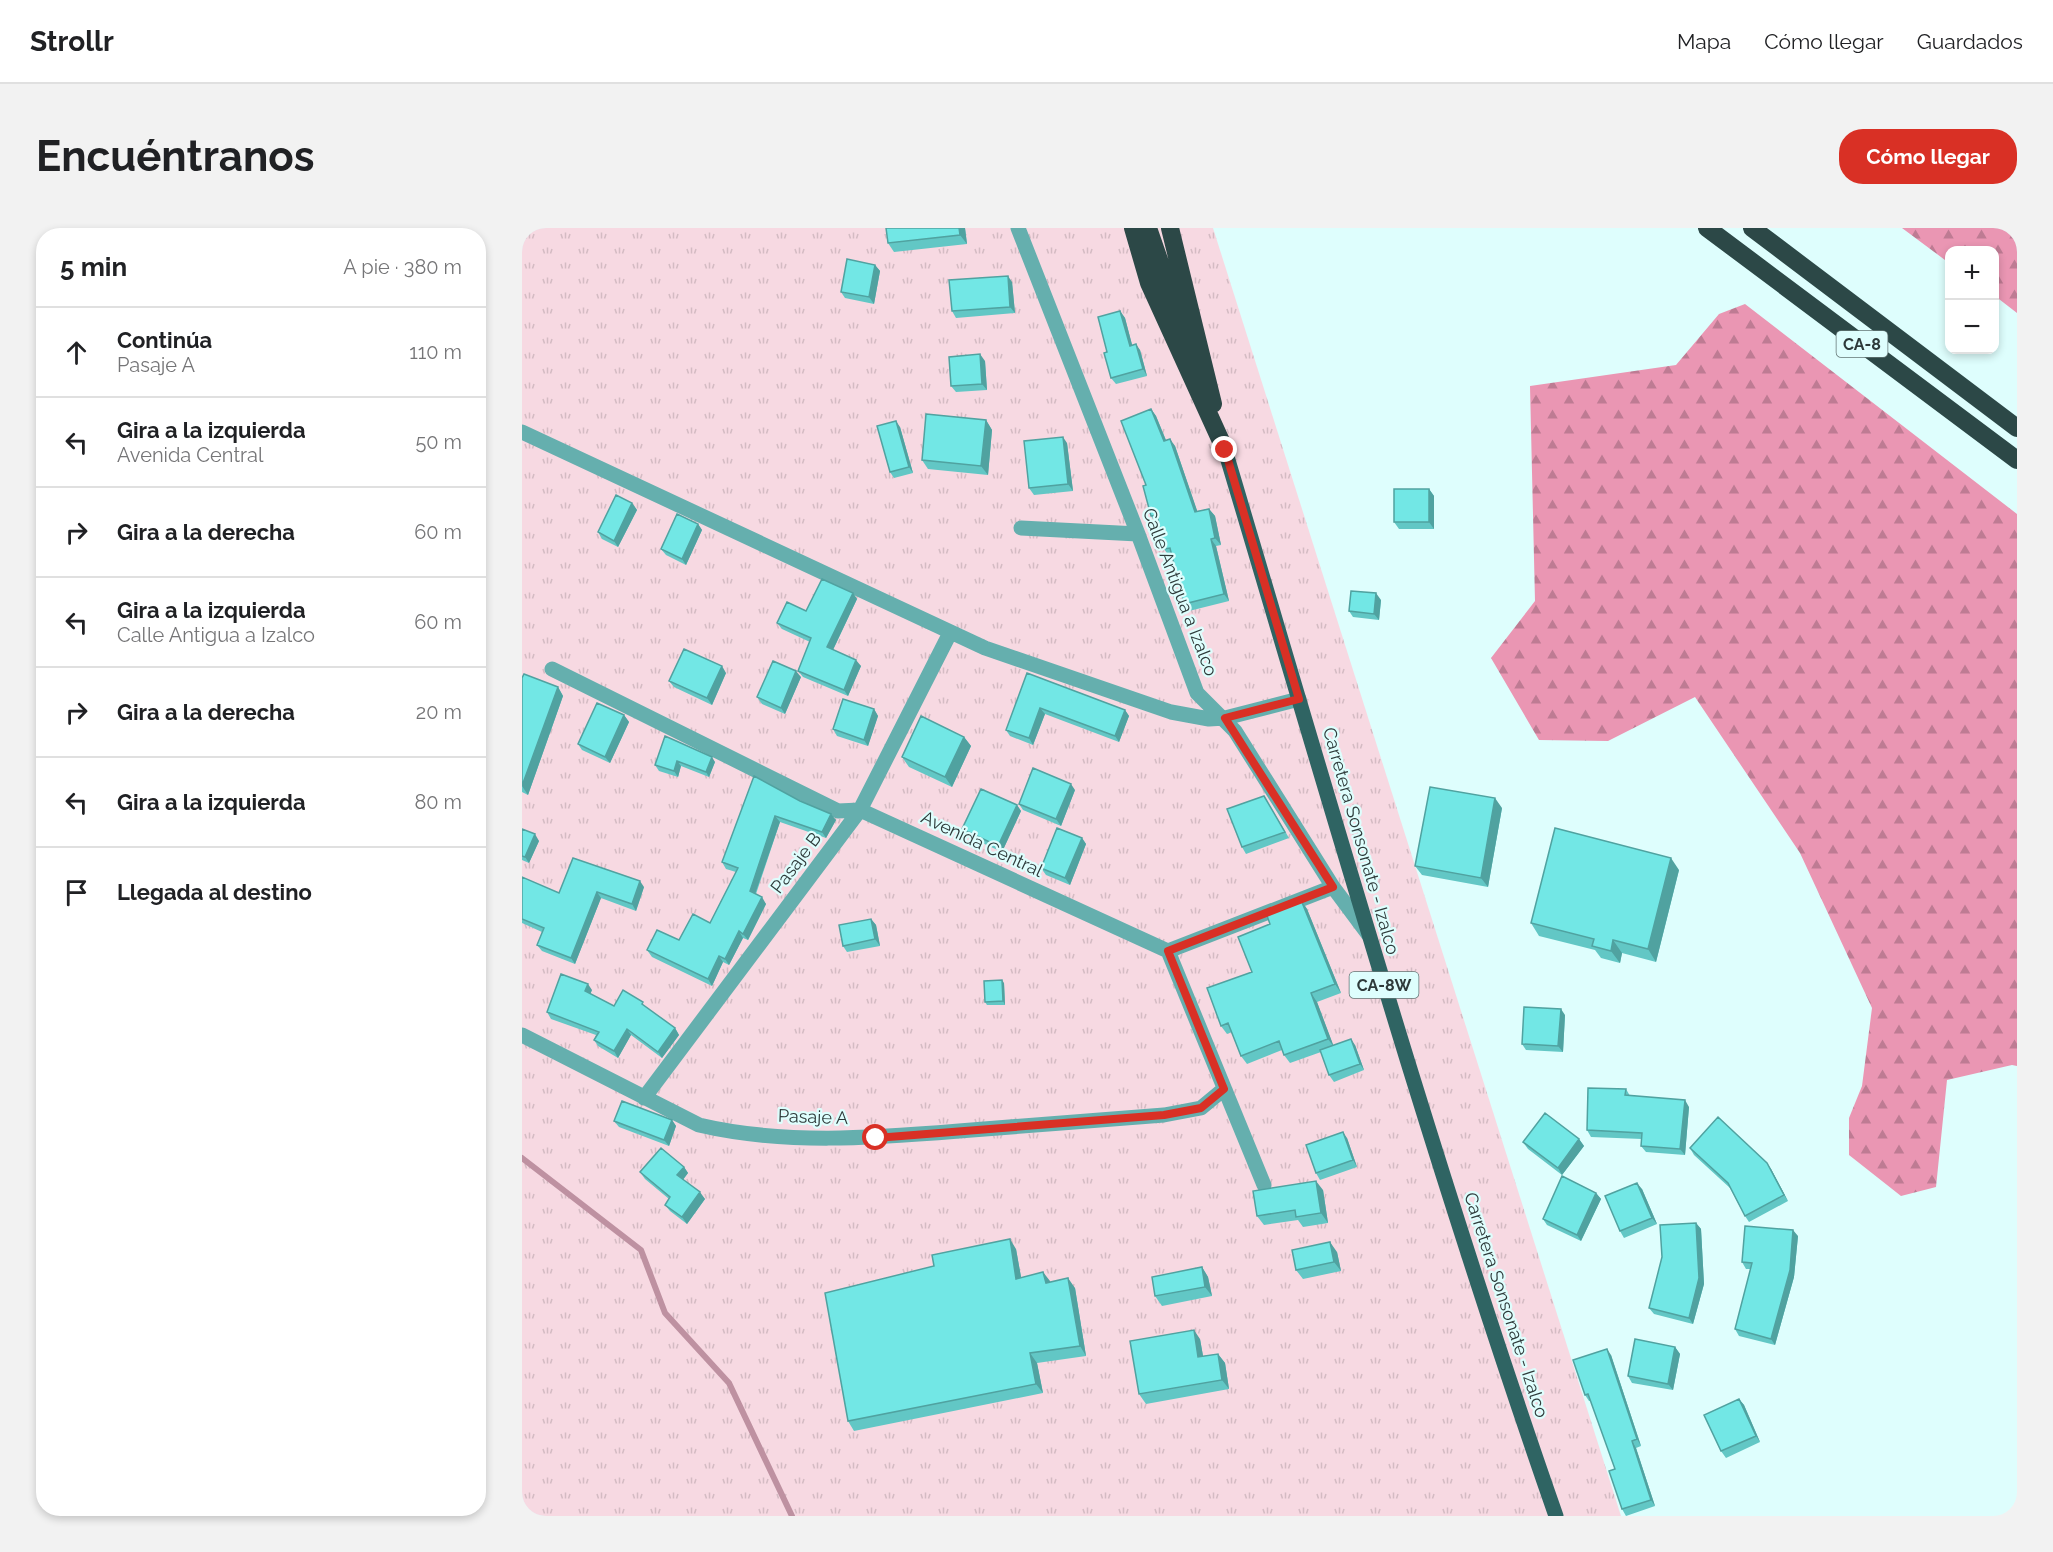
<!DOCTYPE html>
<html lang="es">
<head>
<meta charset="utf-8">
<style>
	:root { --surface:#fff; --page:#f2f2f2; --text:#202124; --muted:#757577; --line:#e0e0e0; --accent:#d93025 }
	body { margin:0; font-family:Raleway,sans-serif; background:var(--page); color:var(--text) }
	.controls { position:absolute; right:18px; top:18px; display:grid; overflow:hidden; border-radius:12px; box-shadow:0 3px 9px #0003 }
	.controls button { width:54px; height:54px; display:grid; place-items:center; padding:0; border:0; border-bottom:2px solid var(--line); background:var(--surface); color:var(--text); font:30px sans-serif }
	.stop { position:absolute; width:18px; height:18px; margin:-14px; border:4px solid #d93025; border-radius:50%; background:#fff }
	.stop.end { background:#d93025; border-color:#fff; box-shadow:0 2px 6px #0008 }
	.list { margin:0; padding:0; list-style:none }
	h2 { display:flex; justify-content:space-between; align-items:center; height:78px; margin:0; padding:0 24px; font-size:26px }
	h2 small { font-size:20px; font-weight:400; color:var(--muted) }
	.list li { display:grid; grid-template-columns:39px 1fr auto; gap:18px; align-items:center; box-sizing:border-box; height:90px; padding:0 24px; border-top:2px solid var(--line) }
	.list b { display:block; font-size:22px; white-space:nowrap }
	.list p { margin:0; font-size:20px; white-space:nowrap; color:var(--muted) }
	.list em { font-size:20px; font-style:normal; color:var(--muted) }
	.icon { flex:none; width:33px; height:33px; fill:none; stroke:currentColor; stroke-width:2; stroke-linecap:round; stroke-linejoin:round }
	.map { position:relative; flex:none; width:1495px; height:1288px; overflow:hidden; border-radius:24px }
	header { display:flex; align-items:center; gap:36px; box-sizing:border-box; height:84px; padding:0 30px; background:var(--surface); border-bottom:2px solid var(--line) }
	header strong { font-size:28px }
	nav { display:flex; gap:33px; margin-inline-start:auto; font-size:21px }
	.intro { display:flex; align-items:center; justify-content:space-between; box-sizing:border-box; height:144px; padding:0 36px }
	h1 { margin:0; font-size:42px }
	.button { padding:15px 27px; border-radius:24px; background:var(--accent); color:#fff; font-size:21px; font-weight:700 }
	main { display:flex; gap:36px; padding:0 36px }
	aside { flex:1; background:var(--surface); border-radius:24px; box-shadow:0 3px 9px #0003 }
	.map>svg:first-child { display:block }
	.forest { fill:url(#forest-firs) }
	.park { fill:url(#park-tufts) }
	.lines { fill:none; stroke-linecap:round; stroke-linejoin:round }
	.stream { stroke:#be91a1; stroke-width:6 }
	.minor { stroke:#65afae; stroke-width:15 }
	.major { stroke:#2f6463; stroke-width:15 }
	.highway { stroke:#2c4847; stroke-width:18 }
	.wall { fill:#62c7c5 }
	.shaded-wall { fill:#50a2a0 }
	.building { fill:#72e7e5; stroke:#50a2a0; stroke-width:1.5 }
	.route { stroke:#d93025; stroke-width:8 }
	.labels { text-anchor:middle; stroke-width:4.5; stroke-linejoin:round; paint-order:stroke }
	.shield { fill:#defefd; stroke:#637574; stroke-width:1.5 }
	.shield-label { font-size:16px; font-weight:bold; fill:#2e3a3a }
	.street-label { font-size:18px; fill:#2e3a3a; stroke:#defefd }
</style>
</head>
<body>
<header>
<strong>Strollr</strong>
<nav><a>Mapa</a><a>Cómo llegar</a><a>Guardados</a></nav>
</header>
<div class="intro"><h1>Encuéntranos</h1><a class="button">Cómo llegar</a></div>
<main>
<aside>
<h2>5 min<small>A pie · 380 m</small></h2>
<ul class="list">
<li><svg class="icon" aria-label="ahead" viewBox="0 0 24 24"><path d="M12 20V5M6 11l6-6 6 6"/></svg><div><b>Continúa</b><p>Pasaje A</p></div><em>110 m</em></li>
<li><svg class="icon" aria-label="left" viewBox="0 0 24 24"><path d="M17 20v-9H6M10 6l-5 5 5 5"/></svg><div><b>Gira a la izquierda</b><p>Avenida Central</p></div><em>50 m</em></li>
<li><svg class="icon" aria-label="right" viewBox="0 0 24 24"><path d="M7 20v-9h11M14 6l5 5-5 5"/></svg><div><b>Gira a la derecha</b></div><em>60 m</em></li>
<li><svg class="icon" aria-label="left" viewBox="0 0 24 24"><path d="M17 20v-9H6M10 6l-5 5 5 5"/></svg><div><b>Gira a la izquierda</b><p>Calle Antigua a Izalco</p></div><em>60 m</em></li>
<li><svg class="icon" aria-label="right" viewBox="0 0 24 24"><path d="M7 20v-9h11M14 6l5 5-5 5"/></svg><div><b>Gira a la derecha</b></div><em>20 m</em></li>
<li><svg class="icon" aria-label="left" viewBox="0 0 24 24"><path d="M17 20v-9H6M10 6l-5 5 5 5"/></svg><div><b>Gira a la izquierda</b></div><em>80 m</em></li>
<li><svg class="icon" aria-label="arrive" viewBox="0 0 24 24"><path d="M6 21V4h12l-3 4 3 4H6"/></svg><div><b>Llegada al destino</b></div></li>
</ul>
</aside>
<div class="map">
<svg width="1495" height="1288" viewBox="0 0 1495 1288">
	<defs>
		<pattern id="forest-firs" width="22" height="20" patternUnits="userSpaceOnUse" patternTransform="scale(1.5)"><rect width="22" height="20" fill="#ea96b3"/><path d="M5 1l3.5 6h-7zM16 11l3.5 6h-7z" fill="#be7b93"/></pattern>
		<pattern id="park-tufts" width="24" height="20" patternUnits="userSpaceOnUse" patternTransform="scale(1.5)"><rect width="24" height="20" fill="#f7d9e2"/><path d="M3 7l-1-3M5 7V3M7 7l1-3M15 17l-1-3M17 17v-4M19 17l1-3" fill="none" stroke="#d4bbc3"/></pattern>
	</defs>
	<rect width="100%" height="100%" fill="#defefd"/>
	<!-- forest -->
	<path class="forest" d="M1380,0H1495V85L1473,68L1472,22H1428L1427,35Z
		M1223,76L1495,286V838L1490,837L1425,852L1414,959L1379,968L1327,927V890L1340,858L1350,780L1278,625L1173,469L1086,513L1017,512L969,430L1013,373L1008,158L1154,137L1197,86Z"/>
	<!-- park -->
	<path class="park" d="M0,0H691L1099,1288H0Z"/>
	<g class="lines">
		<!-- stream -->
		<path class="stream" d="M0,930L119,1022L143,1085L207,1155L270,1288"/>
		<!-- minor -->
		<path class="minor" d="M496,0L616,306L675,465L713,503L811,659L846,706
			M0,204L463,420L649,484L687,491L703,490L777,471
			M499,300L616,306
			M30,441L316,583L338,582L646,723L742,957
			M646,723L811,659
			M0,807L177,897C262,917 351,910 437,903C505,898 574,892 642,887L679,880L702,861
			M122,870L338,582L428,405"/>
		<!-- major -->
		<path class="major" d="M703,222C809,578 911,936 1034,1288"/>
		<!-- highway -->
		<path class="highway" d="M611,0L627,55L703,222
			M626,0L667,118
			M648,0L691,176
			M1185,0L1495,232
			M1230,0L1495,200"/>
	</g>
	<!-- wall -->
	<path class="wall" d="M443,0L445,16L372,24L366,15Z
		M353,37L358,43L352,76L323,70L319,64Z
		M490,54L493,85L434,90L430,83Z
		M598,83L603,90L610,117L618,122L625,148L594,156L589,150L585,124Z
		M463,133L465,162L434,164L429,158Z
		M629,181L634,188L644,212L653,218L675,283L687,281L693,288L699,317L694,318L707,373L667,383L662,376L650,328H647L642,321L636,295L634,296L629,288L624,257Z
		M464,192L470,202L466,247L406,241L400,232Z
		M378,199L391,245L372,250L368,244Z
		M545,215L551,263L512,267L507,260Z
		M907,261L912,268V301H877L872,294Z
		M110,275L115,282L96,319L80,311L76,304Z
		M176,296L180,302L164,337L144,327L139,321Z
		M331,365L335,371L311,422L339,438L326,468L281,449L276,443L288,414L260,401L255,395Z
		M859,372L857,392L831,389L827,383Z
		M204,445L190,477L152,459L147,453Z
		M505,445L603,482L607,488L597,514L523,486L511,517L488,508L484,502Z
		M279,449L263,486L240,476L235,469Z
		M0,450L36,459L41,468L6,567L0,564Z
		M352,481L356,488L346,518L315,508L311,501Z
		M102,487L107,494L88,535L60,522L56,516Z
		M143,508L193,534L187,549L159,538L156,549L137,543L133,537Z
		M442,509L449,518L430,559L387,539L380,529Z
		M232,548L314,592L304,610L258,594L234,666L244,676L226,712L221,710L207,737L201,734L190,758L130,729L125,722L157,712L188,695L214,644L204,641L200,634Z
		M553,562L539,598L501,582L497,576Z
		M742,568L767,610L724,626L720,619Z
		M495,577L499,583L480,624L445,608L440,601Z
		M980,580L966,659L900,647L893,638Z
		M0,601L17,613L7,635L0,632Z
		M560,610L564,616L548,657L524,647L519,640Z
		M1157,642L1134,734L1100,725L1098,735L1079,730L1073,722L1017,708L1009,695Z
		M0,649L37,665L122,659L114,683L79,670L53,736L20,723L15,717L20,704L0,695Z
		M779,672L785,681L819,765L795,774L811,817H833L842,842L812,854L807,847L799,824L768,835L762,827L760,822L725,836L719,828L710,804L705,806L699,798L730,744L748,696Z
		M349,691L354,697L358,718L325,724L321,718Z
		M482,755L483,777H465L463,774Z
		M70,762L68,766L92,778L125,780L153,800L157,807L140,830L109,807L96,830L76,818L72,812L74,807L29,791L25,784Z
		M1043,787L1041,824L1004,822L1000,816Z
		M1104,861L1108,868L1167,879L1163,927L1124,924L1119,918L1120,911L1069,909L1065,902Z
		M150,892L154,898L147,918L97,899L92,893Z
		M825,910L835,939L798,952L794,945Z
		M1057,911L1062,918L1040,947L1006,921L1001,914Z
		M1168,920L1249,941L1266,973L1227,994L1223,988L1208,960L1172,927Z
		M162,939L166,945L161,952L183,971L165,996L148,983L143,977L147,971L123,951L118,944Z
		M1120,961L1135,996L1102,1010L1098,1003Z
		M801,962L806,995L781,999L776,992L742,997L735,988Z
		M1074,965L1079,971L1059,1013L1025,997L1021,991Z
		M1174,995L1179,1001L1182,1056L1171,1096L1132,1086L1127,1080Z
		M1276,1008L1272,1049L1253,1117L1217,1108L1213,1101L1229,1041H1224L1220,1034Z
		M494,1021L499,1049L528,1054L553,1060L564,1128L515,1135L521,1165L332,1203L326,1193Z
		M815,1024L819,1043L781,1051L774,1042Z
		M680,1039L686,1049L690,1068L640,1078L633,1068Z
		M678,1111L681,1128L696,1126L703,1135L707,1161L624,1176L617,1166Z
		M1153,1119L1158,1126L1151,1162L1110,1155L1106,1148Z
		M1089,1127L1119,1218L1114,1220L1133,1278L1104,1288L1100,1281L1093,1241L1069,1173H1067L1063,1167Z
		M1217,1171L1222,1177L1238,1214L1204,1230L1199,1223Z"/>
	<!-- shaded-wall -->
	<path class="shaded-wall" d="M437,0H443L445,16L438,7Z
		M353,37L358,43L352,76L347,69Z
		M486,48L490,54L493,85L488,79Z
		M598,83L603,90L612,124L608,118Z
		M614,116L618,122L625,148L621,141Z
		M458,126L463,133L465,162L460,156Z
		M629,181L634,188L647,220L642,213Z
		M464,192L470,202L466,247L459,238Z
		M374,193L378,199L391,245L387,239Z
		M541,209L545,215L551,263L546,256Z
		M648,211L653,218L678,291L673,284Z
		M907,261L912,268V301L907,294Z
		M110,275L115,282L96,319L92,313Z
		M687,281L693,288L699,317L693,310Z
		M176,296L180,302L164,337L160,331Z
		M689,311L694,318L707,373L702,366Z
		M331,365L335,371L309,426L305,419Z
		M854,365L859,372L857,392L852,386Z
		M334,432L339,438L326,468L322,462Z
		M200,438L204,445L190,477L185,470Z
		M274,443L279,449L263,486L259,480Z
		M36,459L41,468L6,567L0,558Z
		M518,480L523,486L511,517L507,510Z
		M352,481L356,488L346,518L342,512Z
		M603,482L607,488L597,514L593,508Z
		M102,487L107,494L88,535L83,529Z
		M442,509L449,518L430,559L423,549Z
		M190,529L193,534L187,549L184,544Z
		M155,533L159,538L156,549L152,543Z
		M549,556L553,562L539,598L534,591Z
		M973,570L980,580L966,659L959,650Z
		M495,577L499,583L480,624L476,618Z
		M309,586L314,592L304,610L300,604Z
		M253,588L258,594L232,669L228,663Z
		M13,606L17,613L7,635L3,629Z
		M560,610L564,616L548,657L543,650Z
		M1149,630L1157,642L1134,734L1126,721Z
		M118,653L122,659L114,683L110,676Z
		M75,664L79,670L53,736L49,730Z
		M240,669L244,676L226,712L221,706Z
		M779,672L785,681L819,765L813,756Z
		M349,691L354,697L358,718L353,711Z
		M217,703L221,710L207,737L203,731Z
		M1091,712L1100,725L1098,735L1089,723Z
		M197,728L201,734L190,758L186,751Z
		M480,752L482,755L483,777L481,773Z
		M66,756L70,762L67,769L63,763Z
		M789,765L795,774L812,819L806,811Z
		M1039,781L1043,787L1041,824L1036,818Z
		M153,800L157,807L140,830L136,824Z
		M105,801L109,807L96,830L92,823Z
		M829,811L833,817L842,842L838,836Z
		M1163,872L1167,879L1163,927L1158,921Z
		M150,892L154,898L147,918L142,912Z
		M821,904L825,910L835,939L831,932Z
		M1057,911L1062,918L1040,947L1036,940Z
		M1245,935L1249,941L1266,973L1262,967Z
		M162,939L166,945L159,954L155,947Z
		M794,953L801,962L806,995L799,985Z
		M1115,955L1120,961L1135,996L1130,990Z
		M178,964L183,971L165,996L160,989Z
		M1074,965L1079,971L1059,1013L1055,1007Z
		M1174,995L1179,1001L1182,1056L1171,1096L1167,1090Z
		M1271,1002L1276,1008L1272,1049L1253,1117L1249,1111Z
		M488,1011L494,1021L501,1060L494,1051Z
		M808,1014L815,1024L819,1043L812,1034Z
		M680,1039L686,1049L690,1068L683,1059Z
		M521,1044L528,1053L531,1064L524,1055Z
		M546,1050L553,1060L564,1128L558,1118Z
		M672,1102L678,1111L683,1139L676,1129Z
		M1153,1119L1158,1126L1151,1162L1146,1156Z
		M1085,1121L1089,1127L1119,1218L1115,1211Z
		M508,1125L515,1135L521,1165L514,1156Z
		M696,1126L703,1135L707,1161L700,1152Z
		M1217,1171L1222,1177L1238,1214L1234,1208Z
		M1110,1213L1114,1220L1133,1278L1129,1272Z"/>
	<!-- building -->
	<path class="building" d="M364,0H437L438,7L366,15Z
		M325,31L353,37L347,69L319,64Z
		M486,48L488,79L430,83L427,52Z
		M598,83L608,118L614,116L621,141L589,150L582,125L585,124L576,89Z
		M458,126L460,156L429,158L427,129Z
		M629,181L642,213L648,211L673,284L687,281L693,310L689,311L702,366L662,376L648,320L642,321L635,287L629,288L621,258L624,257L599,193Z
		M404,186L464,192L459,238L400,232Z
		M374,193L387,239L368,244L355,198Z
		M541,209L546,256L507,260L502,213Z
		M872,261H907V294H872Z
		M94,267L110,275L92,313L76,304Z
		M155,286L176,296L160,331L139,321Z
		M300,351L331,365L305,419L334,432L322,462L276,443L289,410L255,395L265,374L284,383Z
		M829,363L854,365L852,386L827,383Z
		M162,421L200,438L185,470L147,453Z
		M251,433L274,443L259,480L235,469Z
		M505,445L603,482L593,508L518,480L507,510L484,502Z
		M2,446L36,459L0,558V450Z
		M321,471L352,481L342,512L311,501Z
		M75,475L102,487L83,529L56,516Z
		M399,488L442,509L423,549L380,529Z
		M143,508L190,529L184,544L155,533L152,543L133,537Z
		M511,540L549,556L534,591L497,576Z
		M232,548L278,573L309,586L300,604L253,588L228,663L240,669L221,706L217,703L203,731L197,728L186,751L125,722L135,702L157,712L171,686L188,695L216,640L200,634Z
		M908,559L973,570L959,650L893,638Z
		M459,561L495,577L476,618L440,601Z
		M742,568L763,604L720,619L705,581Z
		M535,600L560,610L543,650L519,640Z
		M1033,600L1149,630L1126,721L1091,712L1089,723L1070,718L1072,711L1009,695Z
		M0,601L13,606L3,629L0,628Z
		M51,630L118,653L110,676L75,664L49,730L15,717L22,700L0,691V649L37,665Z
		M779,672L813,756L789,765L806,811L762,827L757,813L719,828L706,795L699,798L685,760L730,744L716,709L748,696L744,685Z
		M349,691L353,711L321,718L317,697Z
		M39,746L66,756L63,763L92,778L101,762L121,774L120,776L153,800L136,824L105,801L92,823L72,812L77,804L25,784Z
		M480,752L481,773L463,774L462,753Z
		M1002,779L1039,781L1036,818L1000,816Z
		M829,811L838,836L807,847L798,822Z
		M1066,860L1104,861L1103,867L1163,872L1158,921L1119,918L1120,905L1065,902Z
		M100,873L150,892L142,912L92,893Z
		M1023,885L1057,911L1036,940L1001,914Z
		M1196,889L1245,935L1262,967L1223,988L1206,955L1168,920Z
		M821,904L831,932L794,945L784,917Z
		M139,920L162,939L155,947L178,964L160,989L143,977L148,969L118,944Z
		M1040,948L1074,965L1055,1007L1021,991Z
		M794,953L799,985L774,989L773,982L735,988L731,963Z
		M1115,955L1130,990L1098,1003L1083,968Z
		M1174,995L1177,1050L1167,1090L1127,1080L1140,1029L1138,997Z
		M1223,998L1271,1002L1268,1042L1249,1111L1213,1101L1230,1035L1220,1034Z
		M488,1011L494,1051L521,1044L524,1055L546,1050L558,1118L508,1125L514,1156L326,1193L303,1065L412,1038L410,1027Z
		M808,1014L812,1034L774,1042L770,1022Z
		M680,1039L683,1059L633,1068L630,1049Z
		M672,1102L676,1129L696,1126L700,1152L617,1166L608,1113Z
		M1113,1111L1153,1119L1146,1156L1106,1148Z
		M1085,1121L1115,1211L1110,1213L1129,1272L1100,1281L1087,1243L1093,1241L1066,1166L1063,1167L1051,1132Z
		M1217,1171L1234,1208L1199,1223L1182,1187Z"/>
	<g class="lines">
		<!-- route -->
		<path class="route" d="M354,910L642,887L679,880L702,861L646,723L811,659L703,490L777,471L703,222"/>
	</g>
	<g class="labels">
		<!-- shield labels -->
		<g class="shield">
			<rect x="1314.5" y="103" width="51" height="26" rx="4.5"/>
			<rect x="827.5" y="744" width="69" height="26" rx="4.5"/>
		</g>
		<g class="shield-label">
			<text x="1340" y="122">CA-8</text>
			<text x="862" y="763">CA-8W</text>
		</g>
		<!-- street labels -->
		<g class="street-label">
			<text transform="translate(658 364) rotate(69)" y="6">Calle Antigua a Izalco</text>
			<text transform="translate(839 613) rotate(74)" y="6">Carretera Sonsonate - Izalco</text>
			<text transform="translate(460 616) rotate(25)" y="6">Avenida Central</text>
			<text transform="translate(274 635) rotate(-53)" y="6">Pasaje B</text>
			<text transform="translate(291 889) rotate(2)" y="6">Pasaje A</text>
			<text transform="translate(984 1077) rotate(72)" y="6">Carretera Sonsonate - Izalco</text>
		</g>
	</g>
</svg>
<div class="controls">
<button>+</button>
<button>−</button>
</div>
<div class="stop" style="left:354px;top:910px"></div>
<div class="stop end" style="left:703px;top:222px"></div>
</div>
</main>
</body>
</html>
